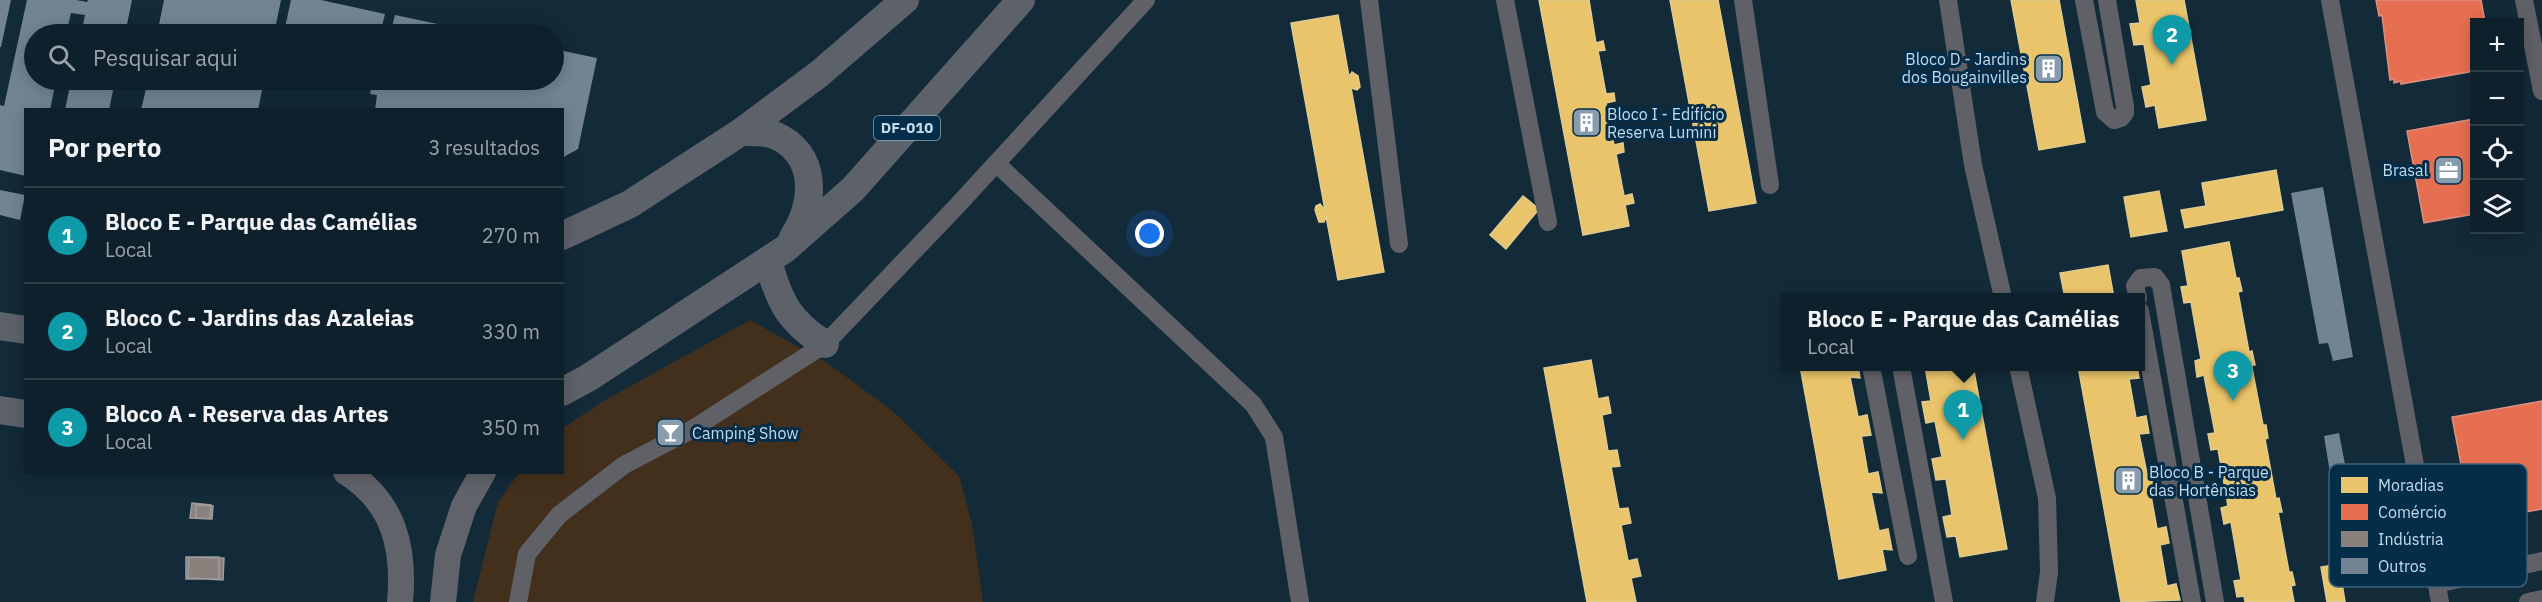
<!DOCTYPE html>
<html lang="pt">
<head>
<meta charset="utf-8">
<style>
	:root { --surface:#0e202b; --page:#1c2d37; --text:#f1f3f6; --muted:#9ba3a9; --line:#2e3e47; --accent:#879cad }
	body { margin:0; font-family:"IBM Plex Sans",sans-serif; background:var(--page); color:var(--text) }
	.controls { position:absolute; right:18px; top:18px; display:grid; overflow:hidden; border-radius:0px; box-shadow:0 3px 15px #0003 }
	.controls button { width:54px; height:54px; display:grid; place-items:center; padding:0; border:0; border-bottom:2px solid var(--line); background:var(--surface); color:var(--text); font:30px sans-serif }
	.you { position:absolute; left:1150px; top:234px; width:21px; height:21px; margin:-15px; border:4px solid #fff; border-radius:50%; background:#1a73e8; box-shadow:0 0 0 9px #1a73e833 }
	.badge { display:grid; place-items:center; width:39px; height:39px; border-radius:50%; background:var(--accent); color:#fff; font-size:20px; font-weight:700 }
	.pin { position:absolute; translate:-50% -50px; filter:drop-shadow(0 2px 3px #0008) }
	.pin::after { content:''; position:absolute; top:32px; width:21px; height:18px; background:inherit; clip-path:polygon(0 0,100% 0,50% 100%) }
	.popup { position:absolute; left:1782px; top:293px; width:363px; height:78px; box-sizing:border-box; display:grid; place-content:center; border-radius:0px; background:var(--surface); filter:drop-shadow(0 2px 4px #0005); font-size:20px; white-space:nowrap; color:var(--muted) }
	.popup b { font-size:22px; color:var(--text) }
	.popup::after { content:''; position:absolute; left:50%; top:100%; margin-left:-12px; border:12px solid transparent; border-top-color:var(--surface) }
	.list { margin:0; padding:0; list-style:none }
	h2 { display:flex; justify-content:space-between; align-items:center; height:78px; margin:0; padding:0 24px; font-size:26px }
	h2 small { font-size:20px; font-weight:400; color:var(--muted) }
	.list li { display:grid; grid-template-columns:39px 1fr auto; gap:18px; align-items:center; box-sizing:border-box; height:96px; padding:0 24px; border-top:2px solid var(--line) }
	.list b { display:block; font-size:22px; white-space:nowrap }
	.list p { margin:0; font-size:20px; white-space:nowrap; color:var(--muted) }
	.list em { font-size:20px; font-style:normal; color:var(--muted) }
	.icon { flex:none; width:33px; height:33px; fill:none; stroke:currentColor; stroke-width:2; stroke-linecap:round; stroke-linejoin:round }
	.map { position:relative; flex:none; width:2542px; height:602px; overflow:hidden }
	.search { position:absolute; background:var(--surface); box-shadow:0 3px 15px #0003; left:24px; top:24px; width:540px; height:66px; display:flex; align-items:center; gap:15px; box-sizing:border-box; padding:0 21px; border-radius:33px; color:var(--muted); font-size:22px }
	.panel { position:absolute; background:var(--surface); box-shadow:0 3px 15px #0003; left:24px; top:108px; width:540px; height:366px; border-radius:0px }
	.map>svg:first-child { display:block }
	.green { fill:#43301c }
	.homes { fill:#e9c46a; stroke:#decb91; stroke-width:1.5 }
	.shops { fill:#e76f51; stroke:#dd8f80; stroke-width:1.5 }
	.industry { fill:#8a817c; stroke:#9c9c9e; stroke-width:1.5 }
	.building { fill:#728492 }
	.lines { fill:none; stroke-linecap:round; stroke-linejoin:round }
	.street { stroke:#606167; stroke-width:18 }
	.secondary { stroke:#61636b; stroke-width:26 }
	.primary { stroke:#5d616a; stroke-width:28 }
	.labels { text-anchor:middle; stroke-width:6; stroke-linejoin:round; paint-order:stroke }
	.shield { fill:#032d49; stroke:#8ba6bb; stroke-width:1.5 }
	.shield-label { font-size:15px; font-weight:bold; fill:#c5daec }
	.poi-label { font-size:16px; fill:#c5daec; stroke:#032d49; text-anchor:start }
	.key { fill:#032d49; stroke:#3d617a; stroke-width:1.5 }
	.key-label { font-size:16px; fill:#c5daec }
</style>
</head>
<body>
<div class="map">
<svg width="2542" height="602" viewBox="0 0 2542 602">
	<rect width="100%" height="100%" fill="#132a39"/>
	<!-- green -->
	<path class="green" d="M750,320L829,364L895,413L959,476L972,524L983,602H473L498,502L519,473L562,472L563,428L607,399Z"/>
	<!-- homes -->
	<path class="homes" d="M1539,0H1589L1596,43L1603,41L1605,50L1598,51L1606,94L1614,93L1615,101L1606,103L1614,145L1623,143L1624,152L1616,154L1624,196L1632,194L1634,203L1625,205L1629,226L1583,235Z
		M1670,0H1718L1756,203L1709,211Z
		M2011,0H2059L2085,142L2039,150Z
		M2136,0H2184L2206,120L2159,128L2155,105L2146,107L2142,87L2151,85L2144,44L2134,45L2130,24L2140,23Z
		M1338,15L1349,77L1352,72L1358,76L1360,87L1357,90L1351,88L1384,272L1338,280L1326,216L1324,222H1319L1315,210L1316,206L1320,204L1325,210L1291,23Z
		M2276,170L2283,210L2185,228L2181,210L2206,206L2202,183Z
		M2159,191L2167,231L2131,237L2124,197Z
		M1523,196L1539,209L1506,249L1490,235Z
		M2229,242L2236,278H2239L2242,291L2238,292L2249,352L2252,351L2255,365H2252V368L2263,425H2266L2268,438L2265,439L2276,499L2279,498L2282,512H2278L2289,572H2292L2295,585L2291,586L2294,602H2245L2244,596L2237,597L2234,581L2241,580L2231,522L2224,524L2221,508L2228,506L2218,449L2211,450L2208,434L2215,433L2204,375L2197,377L2195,361L2201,359L2191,302L2184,303L2181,287L2188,286L2182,251Z
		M2108,265L2114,298H2065L2060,273Z
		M1591,360L1598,399L1608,397L1611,413L1602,415L1608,451L1617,450L1620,466L1611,467L1619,509L1628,508L1631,523L1621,525L1628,561L1637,559L1641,576L1631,578L1636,602H1587L1544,368Z
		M1800,366H1858L1860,378L1850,377L1858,417L1867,415L1871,435L1863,436L1861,434L1868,474L1878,472L1882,493L1871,492L1879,531L1888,529L1892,550L1882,549L1886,570L1839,579Z
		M1925,366H1973L2007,549L1960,557L1956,536L1947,537L1943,517L1952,515L1946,479L1936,480L1932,459L1942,457L1935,421L1926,423L1922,402L1931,401Z
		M2078,366H2137L2139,378L2129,379L2136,418L2146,416L2149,433L2139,434L2147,474L2156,472L2159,488L2150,490L2157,529L2166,527L2169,543L2160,545L2167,586L2176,584L2180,600L2121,602Z
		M2339,564L2345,602H2327L2321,567Z"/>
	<!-- shops -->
	<path class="shops" d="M2376,0H2481L2485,22H2474V71L2401,84V81L2394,83V79L2390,80L2382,15L2379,16Z
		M2474,119V214L2424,223L2407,131Z
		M2542,401V509L2472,522L2452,417Z"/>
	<!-- industry -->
	<path class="industry" d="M192,503L211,505L210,519L190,518Z
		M196,505L213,506L212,519L196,518Z
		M186,557H219V579H186Z
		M189,557L224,558L223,580L188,578Z"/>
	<!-- building -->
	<path class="building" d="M0,0H11L1,47H0Z
		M27,0H76L87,2L88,0H132L125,34H81L85,15L71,13L66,34H34V80H56L50,110H26V176L0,170V105L4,106Z
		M164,0H281L274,34H157Z
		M291,0H321L385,14L380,34H294L284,32Z
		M395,15L480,33V34H390Z
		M554,49L597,58L578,149L562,158V110H375L377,95L370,94L373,80H554Z
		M71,80H115L109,110H65Z
		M148,80H264L258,110H141Z
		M2323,187L2353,357L2333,361L2328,343L2319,344L2291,193Z
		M0,190L25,195L20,220L0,215Z
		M2339,433L2352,501L2335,504L2324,436Z"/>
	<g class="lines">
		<!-- street -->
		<path class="street" d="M1369,0L1399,244
			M1505,0L1548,222
			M1743,0L1770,185
			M1948,0L1973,165L2003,298
			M2084,0L2105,112L2114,120L2121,118L2125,113V107L2107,0
			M2330,0L2440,602
			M2524,0L2542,91
			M996,163L1253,404L1274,437L1300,602
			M2138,298L2135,286L2141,278L2155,277L2161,285L2215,602
			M2140,311L2192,602
			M1871,366L1908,556
			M1901,366L1944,602
			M2018,366L2047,498L2049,572L2045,602
			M2436,584L2542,561
			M518,602L527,554L559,515L624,465L691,430L825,344L956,207L1146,0
			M2528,602L2542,599"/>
		<!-- secondary -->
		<path class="secondary" d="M346,472C394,502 405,548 400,602
			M443,602L448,555L464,506L483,472"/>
		<!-- primary -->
		<path class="primary" d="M741,132C752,132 764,131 774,135C818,153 816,203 793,237
			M562,236L630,204L741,132L819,74L905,0
			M768,261C779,301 789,322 825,344
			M0,326L26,330
			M562,392L588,378L785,249L853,189L1021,0
			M0,410L26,414"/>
	</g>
	<!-- icons -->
	<defs>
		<symbol id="building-square" viewBox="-11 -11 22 22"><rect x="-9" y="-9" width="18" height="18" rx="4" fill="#879cad" stroke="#032d49"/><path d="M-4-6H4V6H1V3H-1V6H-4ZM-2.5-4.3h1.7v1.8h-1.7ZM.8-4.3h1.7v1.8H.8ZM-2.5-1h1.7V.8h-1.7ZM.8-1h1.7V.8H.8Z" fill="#fff"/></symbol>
		<symbol id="office-square" viewBox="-11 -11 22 22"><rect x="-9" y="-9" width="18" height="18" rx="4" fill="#879cad" stroke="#032d49"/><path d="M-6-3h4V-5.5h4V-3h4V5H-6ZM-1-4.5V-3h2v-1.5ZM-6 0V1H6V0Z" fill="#fff"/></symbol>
		<symbol id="bar-square" viewBox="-11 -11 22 22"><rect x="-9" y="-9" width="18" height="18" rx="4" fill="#879cad" stroke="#032d49"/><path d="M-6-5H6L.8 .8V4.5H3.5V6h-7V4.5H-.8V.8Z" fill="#fff"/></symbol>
	</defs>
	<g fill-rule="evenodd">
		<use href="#building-square" x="2032" y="52" width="33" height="33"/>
		<use href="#building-square" x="1570" y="106" width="33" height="33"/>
		<use href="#office-square" x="2432" y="154" width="33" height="33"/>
		<use href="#bar-square" x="654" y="416" width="33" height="33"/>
		<use href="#building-square" x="2112" y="464" width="33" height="33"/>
	</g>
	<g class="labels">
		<!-- shield labels -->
		<rect class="shield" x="874" y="116" width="66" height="24" rx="4.5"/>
		<g class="shield-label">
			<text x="907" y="133">DF-010</text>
		</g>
		<!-- poi labels -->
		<g class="poi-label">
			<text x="2027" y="65" text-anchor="end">Bloco D - Jardins<tspan x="2027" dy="18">dos Bougainvilles</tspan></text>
			<text x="1607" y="120">Bloco I - Edifício<tspan x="1607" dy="18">Reserva Lumini</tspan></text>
			<text x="2428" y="176" text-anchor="end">Brasal</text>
			<text x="692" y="439">Camping Show</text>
			<text x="2149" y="478">Bloco B - Parque<tspan x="2149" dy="18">das Hortênsias</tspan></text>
		</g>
	</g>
	<!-- legend -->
	<rect x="2329" y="464" width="198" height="123" rx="9" class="key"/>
	<rect x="2341" y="477" width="27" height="16" fill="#e9c46a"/>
	<rect x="2341" y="504" width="27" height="16" fill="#e76f51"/>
	<rect x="2341" y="531" width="27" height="16" fill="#8a817c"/>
	<rect x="2341" y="558" width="27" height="16" fill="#728492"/>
	<g class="key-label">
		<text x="2378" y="491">Moradias</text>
		<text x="2378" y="518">Comércio</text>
		<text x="2378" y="545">Indústria</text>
		<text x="2378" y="572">Outros</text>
	</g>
</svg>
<div class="controls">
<button>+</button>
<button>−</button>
<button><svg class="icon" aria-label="locate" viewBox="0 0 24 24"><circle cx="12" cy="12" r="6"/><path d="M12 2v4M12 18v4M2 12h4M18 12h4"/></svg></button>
<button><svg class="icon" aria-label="layers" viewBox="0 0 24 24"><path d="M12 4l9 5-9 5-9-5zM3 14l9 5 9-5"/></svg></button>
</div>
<div class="you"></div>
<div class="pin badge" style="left:1963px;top:440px;background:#0f9aa8">1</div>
<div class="popup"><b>Bloco E - Parque das Camélias</b>Local</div>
<div class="pin badge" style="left:2172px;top:65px;background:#0f9aa8">2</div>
<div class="pin badge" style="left:2233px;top:401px;background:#0f9aa8">3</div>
<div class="search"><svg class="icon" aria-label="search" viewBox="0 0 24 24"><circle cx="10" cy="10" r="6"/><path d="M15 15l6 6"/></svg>Pesquisar aqui</div>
<section class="panel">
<h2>Por perto<small>3 resultados</small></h2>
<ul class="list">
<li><span class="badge" style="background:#0f9aa8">1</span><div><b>Bloco E - Parque das Camélias</b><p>Local</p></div><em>270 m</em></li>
<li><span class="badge" style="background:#0f9aa8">2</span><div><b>Bloco C - Jardins das Azaleias</b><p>Local</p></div><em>330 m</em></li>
<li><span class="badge" style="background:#0f9aa8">3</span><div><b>Bloco A - Reserva das Artes</b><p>Local</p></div><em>350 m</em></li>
</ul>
</section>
</div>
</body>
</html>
